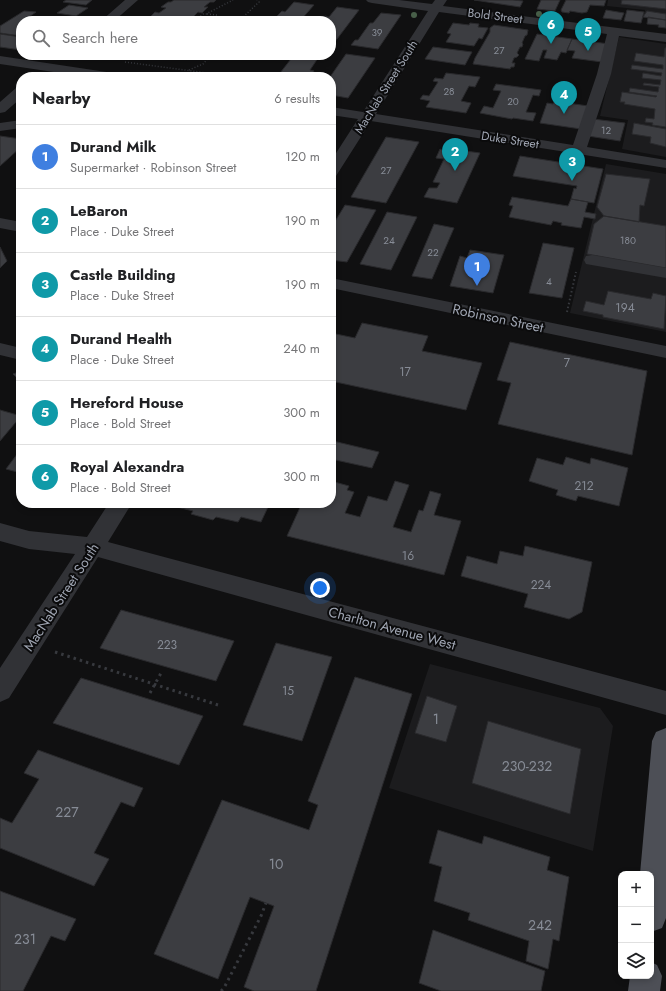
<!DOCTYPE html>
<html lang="en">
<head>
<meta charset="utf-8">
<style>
	:root { --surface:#fff; --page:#f2f2f2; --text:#202124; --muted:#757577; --line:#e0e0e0; --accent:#2563eb }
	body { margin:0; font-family:Jost,sans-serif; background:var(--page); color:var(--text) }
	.controls { position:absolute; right:12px; bottom:12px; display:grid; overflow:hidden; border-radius:8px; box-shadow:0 2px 6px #0003 }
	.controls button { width:36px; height:36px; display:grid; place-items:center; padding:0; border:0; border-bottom:1px solid var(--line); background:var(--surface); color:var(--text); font:20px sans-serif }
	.you { position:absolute; left:320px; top:588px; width:14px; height:14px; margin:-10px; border:3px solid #fff; border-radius:50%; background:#1a73e8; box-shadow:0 0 0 6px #1a73e833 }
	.badge { display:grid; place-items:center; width:26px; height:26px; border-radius:50%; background:var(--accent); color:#fff; font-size:13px; font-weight:700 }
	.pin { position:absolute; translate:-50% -33px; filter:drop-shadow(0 1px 2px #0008) }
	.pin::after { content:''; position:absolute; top:21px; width:14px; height:12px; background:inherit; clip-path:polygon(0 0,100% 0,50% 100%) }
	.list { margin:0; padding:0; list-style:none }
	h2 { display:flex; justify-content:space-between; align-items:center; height:52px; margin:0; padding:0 16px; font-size:17px }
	h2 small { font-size:13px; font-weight:400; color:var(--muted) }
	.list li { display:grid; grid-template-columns:26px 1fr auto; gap:12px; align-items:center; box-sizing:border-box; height:64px; padding:0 16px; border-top:1px solid var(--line) }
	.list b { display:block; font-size:15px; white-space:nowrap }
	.list p { margin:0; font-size:13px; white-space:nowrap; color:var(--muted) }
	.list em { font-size:13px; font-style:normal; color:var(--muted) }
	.icon { flex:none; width:22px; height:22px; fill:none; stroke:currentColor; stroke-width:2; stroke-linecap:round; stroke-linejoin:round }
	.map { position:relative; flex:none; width:666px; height:991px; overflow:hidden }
	.search { position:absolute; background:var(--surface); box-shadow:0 2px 6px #0003; left:16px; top:16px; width:320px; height:44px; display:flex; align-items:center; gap:10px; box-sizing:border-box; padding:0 14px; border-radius:16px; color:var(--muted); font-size:15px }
	.panel { position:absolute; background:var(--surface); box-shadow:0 2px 6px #0003; left:16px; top:72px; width:320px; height:436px; border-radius:16px }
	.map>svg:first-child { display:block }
	.built { fill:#1c1c1e }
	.building { fill:#3c3d41; stroke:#2a2a2d }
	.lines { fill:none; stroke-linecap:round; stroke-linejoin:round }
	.path-far2 { stroke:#37393e; stroke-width:1.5; stroke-dasharray:1 2; stroke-linecap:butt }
	.path-far1 { stroke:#37393e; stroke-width:2; stroke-dasharray:1.5 2.5; stroke-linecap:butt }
	.path { stroke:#37393e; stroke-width:3; stroke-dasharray:2.5 4; stroke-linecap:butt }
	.minor { fill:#313236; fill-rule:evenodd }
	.major { fill:#4d4f56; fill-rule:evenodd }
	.tree { fill:#485f49 }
	.labels { text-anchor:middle; stroke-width:4; stroke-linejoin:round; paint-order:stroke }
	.far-number-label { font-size:10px; fill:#878c96 }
	.far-street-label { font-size:12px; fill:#a0a6b3; stroke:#0b0b0c }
	.number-label { font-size:12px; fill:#878c96 }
	.street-label { font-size:14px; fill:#a0a6b3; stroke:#0b0b0c }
	.near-number-label { font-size:14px; fill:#878c96 }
</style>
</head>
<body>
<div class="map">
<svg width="666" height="991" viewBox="0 0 666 991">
	<rect width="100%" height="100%" fill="#101011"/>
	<!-- built -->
	<path class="built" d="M608,0H666V20L643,17L645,10L607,6Z
		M619,37L666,44V157L622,149L628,120L600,116Z
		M606,164L666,174V332L570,313Z
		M430,664L600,708L613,726L593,851L389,788Z"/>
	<!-- building -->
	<path class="building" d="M66,0H92L86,5L63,2Z
		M174,0H216L214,2H210L204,7H208L202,13L198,12L192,18H196L193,21H150L153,19L149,18L155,12L159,13L166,8L161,7L168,2H171Z
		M474,0H513L523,1L520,7Z
		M541,0H560L555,11L537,9Z
		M566,0H606L604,6L590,5L587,12L582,13L570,11L569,13L562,12L561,10Z
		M622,0H666V9L621,4Z
		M294,2L314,5L300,21H272L282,11L285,12Z
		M69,5L88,8L76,16L57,13Z
		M337,7L359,10L334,43H331V21H321L325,16L329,17Z
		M606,10L624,13L621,20L603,18Z
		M627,10L644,12L641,23L624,21Z
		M24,11L36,12L29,17L45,19L43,20L45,21H21V36L0,33V26Z
		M647,11L666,14V20L643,17Z
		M381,13L401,15L378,49L351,45L355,40H358L370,23H373Z
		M648,17L666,20V28L658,27L659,25L647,24Z
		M453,23L469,25L470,23L479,24L478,27L488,28L482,39L479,38L474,46L446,42L451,34L447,33Z
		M494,25L528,30L527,35L525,36L522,43L523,44L522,47H520L517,53L519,55L517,57L514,58L512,63H515L514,67H511L510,69L473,64L475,58L490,32V28Z
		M0,34L21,37V50L0,47Z
		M537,34L572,39L566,53L561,52L557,60L544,58L547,50H543L539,61L525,59Z
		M572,39L609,44L602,62L572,58L575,51L567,50Z
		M433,47L472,52L465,65L425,59Z
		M665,48H666V127L652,125L653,123L645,122L646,118L654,119L655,109L624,104L625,102H620L622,92L656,97L657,96L629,92L630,88L658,92L659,87L643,85L644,83L660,85L661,80L642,78L643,73L661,76L662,73L631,69L632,65L663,69V65L634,61L636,53L664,57Z
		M346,54L375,58L348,98L331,95L332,80L330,77Z
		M294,55L318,58L310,70L314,71L312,74L308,73L305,77H277Z
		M446,73L480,77L475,87L469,86L461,101L471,103L466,113L426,107L430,101L420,99L423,95L429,96L438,82L433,81L435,78L443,79Z
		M496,84L541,90L539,96L533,95L526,112L536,113L533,121L513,118L512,119L480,113L484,106L493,108L501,91L493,90Z
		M554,101L588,106L581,129L540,123L547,103L553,104Z
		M593,119L625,123L620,141L588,136Z
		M634,123L666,129V147L650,143L651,137L632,134Z
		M0,136L21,139V147L0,166Z
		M386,137L419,142L386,203L351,197Z
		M444,148L480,153L457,203L424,197L429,188H437L440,183L433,182L444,159L436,158L440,149L442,150Z
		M520,156L603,169L594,203L571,199L574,188L576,189L577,186L513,176Z
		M606,174L650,179L644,206L640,205L639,222L604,216L597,207Z
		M512,197L568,206L571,199L588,202L585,212L596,214L595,219L584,217L581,228L561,225L562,223L553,221L551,225L509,217L513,206L509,205Z
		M345,205L376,210L347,262L331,260V228Z
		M387,212L417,217L391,270L360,264Z
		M604,216L666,226V268L587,254L594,224Z
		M434,224L454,228L432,279L412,276Z
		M543,243L574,248L562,298L529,293Z
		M0,247L7,261L0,268Z
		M470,250L504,255L493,293L450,286L460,256L467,258Z
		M608,291L651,299L653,293L666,296L664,329L603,317V315L583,311L586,301L604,305Z
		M362,323L428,336L422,351L482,363L466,410L331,381V333L355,338Z
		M510,342L647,371L632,455L498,424L511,383L497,380Z
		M21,371V382L13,374Z
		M0,410L21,416L0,441Z
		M333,441L379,452L372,468L331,459V446Z
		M21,449V473L6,469Z
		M566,457L590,464L591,458L628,468L619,506L578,496L576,501L556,495L558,490L529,481L537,458L563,465Z
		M331,481L349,486L347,490L354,492L345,513L360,517L368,496L387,501L395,481L409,485L393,527L411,532L419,510L423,511L430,491L441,494L434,515L461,521L444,575L287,536L302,503H331Z
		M179,503H260L269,505L261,522L241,517L238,522L216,517L213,520L191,514L193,511L177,507Z
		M525,546L592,562L582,612L569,619L524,607L528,594L461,576L467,556L497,564L500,551L523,556Z
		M121,610L234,641L216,681L100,648Z
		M276,643L332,657L302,741L243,725Z
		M355,677L412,694L316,991H254L244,987L274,906L250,897L218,979L154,954L222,800L309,830L318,805L308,801Z
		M81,678L203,716L179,765L53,723Z
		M427,696L457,706L446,742L415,733Z
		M488,721L581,749L570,814L472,783Z
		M38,750L143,788L134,807L121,802L94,853L109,859L94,886L0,848V818L12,823L39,779L24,773Z
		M438,830L482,844L484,836L550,857L547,870L569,877L559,941L553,939L548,969L526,961L529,941L468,920L470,913L434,901L442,867L429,863Z
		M0,891L76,919L65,941L51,936L23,991H0Z
		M433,930L545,971L541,991H441L419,983Z"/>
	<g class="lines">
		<!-- path-far2 -->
		<path class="path-far2" d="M207,14L217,15L211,21
			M196,20L203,14H206L233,0
			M239,21L259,2L257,0
			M125,62L207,73
			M189,70L203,64L211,55"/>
		<!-- path-far1 -->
		<path class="path-far1" d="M567,312L576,272"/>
		<!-- path -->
		<path class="path" d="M55,652L218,705
			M150,693L161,673
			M221,991L224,988L261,916L266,903"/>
		<!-- minor -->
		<path class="minor" d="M125,0H138L114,21H101Z
			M366,0H399L432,4L435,0H447L443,6L666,34V42L619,36L611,74L587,147L666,160V168L371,121L336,176L331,178V161L358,119L331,115V107L363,112L428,11L372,3L368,2ZM439,12L607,34L597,74L573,145L376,114Z
			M0,56L113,73L118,74L120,77H87L0,64Z
			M21,87V98L5,112L0,113V102L16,88Z
			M21,120V128L0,131V123Z
			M0,218L21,222V232L0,228Z
			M592,255L666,268V278L586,264L584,260L586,256Z
			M331,278L666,346V358L331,288Z
			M0,343L21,348V360L0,355Z
			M109,503H132L108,542L666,691V715L98,557L9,698L0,702V668L75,554L29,549L0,541V523L29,531L87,537Z"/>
		<!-- major -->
		<path class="major" d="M666,728V918L662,928L651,932V874H640L652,741L656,732Z
			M651,962L657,965L662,976L660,991H628L630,976H651Z"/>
	</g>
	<!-- trees -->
	<g class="tree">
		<circle cx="539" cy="14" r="3"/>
		<circle cx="414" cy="15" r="3"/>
	</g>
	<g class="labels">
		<!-- far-number labels -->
		<g class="far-number-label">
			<text x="377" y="36">39</text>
			<text x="499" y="54">27</text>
			<text x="449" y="95">28</text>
			<text x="513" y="105">20</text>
			<text x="606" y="134">12</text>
			<text x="386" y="174">27</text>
			<text x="389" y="244">24</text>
			<text x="628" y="244">180</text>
			<text x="433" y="256">22</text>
			<text x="549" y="285">4</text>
		</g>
		<!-- far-street labels -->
		<g class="far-street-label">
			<text transform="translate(495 16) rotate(7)" y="4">Bold Street</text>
			<text transform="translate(386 87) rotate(-58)" y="4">MacNab Street South</text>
			<text transform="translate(510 140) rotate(9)" y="4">Duke Street</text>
		</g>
		<!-- number labels -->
		<g class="number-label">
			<text x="625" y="312">194</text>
			<text x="567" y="367">7</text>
			<text x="405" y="376">17</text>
			<text x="584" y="490">212</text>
			<text x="408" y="560">16</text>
			<text x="541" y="589">224</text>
			<text x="167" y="649">223</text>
			<text x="288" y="695">15</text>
		</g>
		<!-- street labels -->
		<g class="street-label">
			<text transform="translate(498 318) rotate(12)" y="5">Robinson Street</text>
			<text transform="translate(61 597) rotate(-57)" y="5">MacNab Street South</text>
			<text transform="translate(392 628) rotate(15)" y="5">Charlton Avenue West</text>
		</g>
		<!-- near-number labels -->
		<g class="near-number-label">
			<text x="436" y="724">1</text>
			<text x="527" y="771">230-232</text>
			<text x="67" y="817">227</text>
			<text x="276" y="869">10</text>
			<text x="540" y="930">242</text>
			<text x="25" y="944">231</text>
		</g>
	</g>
</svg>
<div class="controls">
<button>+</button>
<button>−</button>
<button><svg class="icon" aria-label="layers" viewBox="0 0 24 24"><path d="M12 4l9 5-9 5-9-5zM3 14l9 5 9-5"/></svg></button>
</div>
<div class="you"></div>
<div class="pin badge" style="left:477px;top:286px;background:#3f7fe0">1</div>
<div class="pin badge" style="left:455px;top:171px;background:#0f9aa8">2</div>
<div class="pin badge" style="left:572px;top:181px;background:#0f9aa8">3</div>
<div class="pin badge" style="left:564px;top:114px;background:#0f9aa8">4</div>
<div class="pin badge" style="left:588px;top:51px;background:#0f9aa8">5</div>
<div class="pin badge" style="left:551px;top:44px;background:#0f9aa8">6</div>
<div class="search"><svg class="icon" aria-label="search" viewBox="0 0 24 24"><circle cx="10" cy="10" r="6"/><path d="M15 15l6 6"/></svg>Search here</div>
<section class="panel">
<h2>Nearby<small>6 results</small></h2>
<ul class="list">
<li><span class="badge" style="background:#3f7fe0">1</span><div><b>Durand Milk</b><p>Supermarket · Robinson Street</p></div><em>120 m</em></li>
<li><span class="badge" style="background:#0f9aa8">2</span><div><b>LeBaron</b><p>Place · Duke Street</p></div><em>190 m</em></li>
<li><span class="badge" style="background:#0f9aa8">3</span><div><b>Castle Building</b><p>Place · Duke Street</p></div><em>190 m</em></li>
<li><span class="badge" style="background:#0f9aa8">4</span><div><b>Durand Health</b><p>Place · Duke Street</p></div><em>240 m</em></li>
<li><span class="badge" style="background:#0f9aa8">5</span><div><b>Hereford House</b><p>Place · Bold Street</p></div><em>300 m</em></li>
<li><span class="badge" style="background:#0f9aa8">6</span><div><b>Royal Alexandra</b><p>Place · Bold Street</p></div><em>300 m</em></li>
</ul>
</section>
</div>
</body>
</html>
